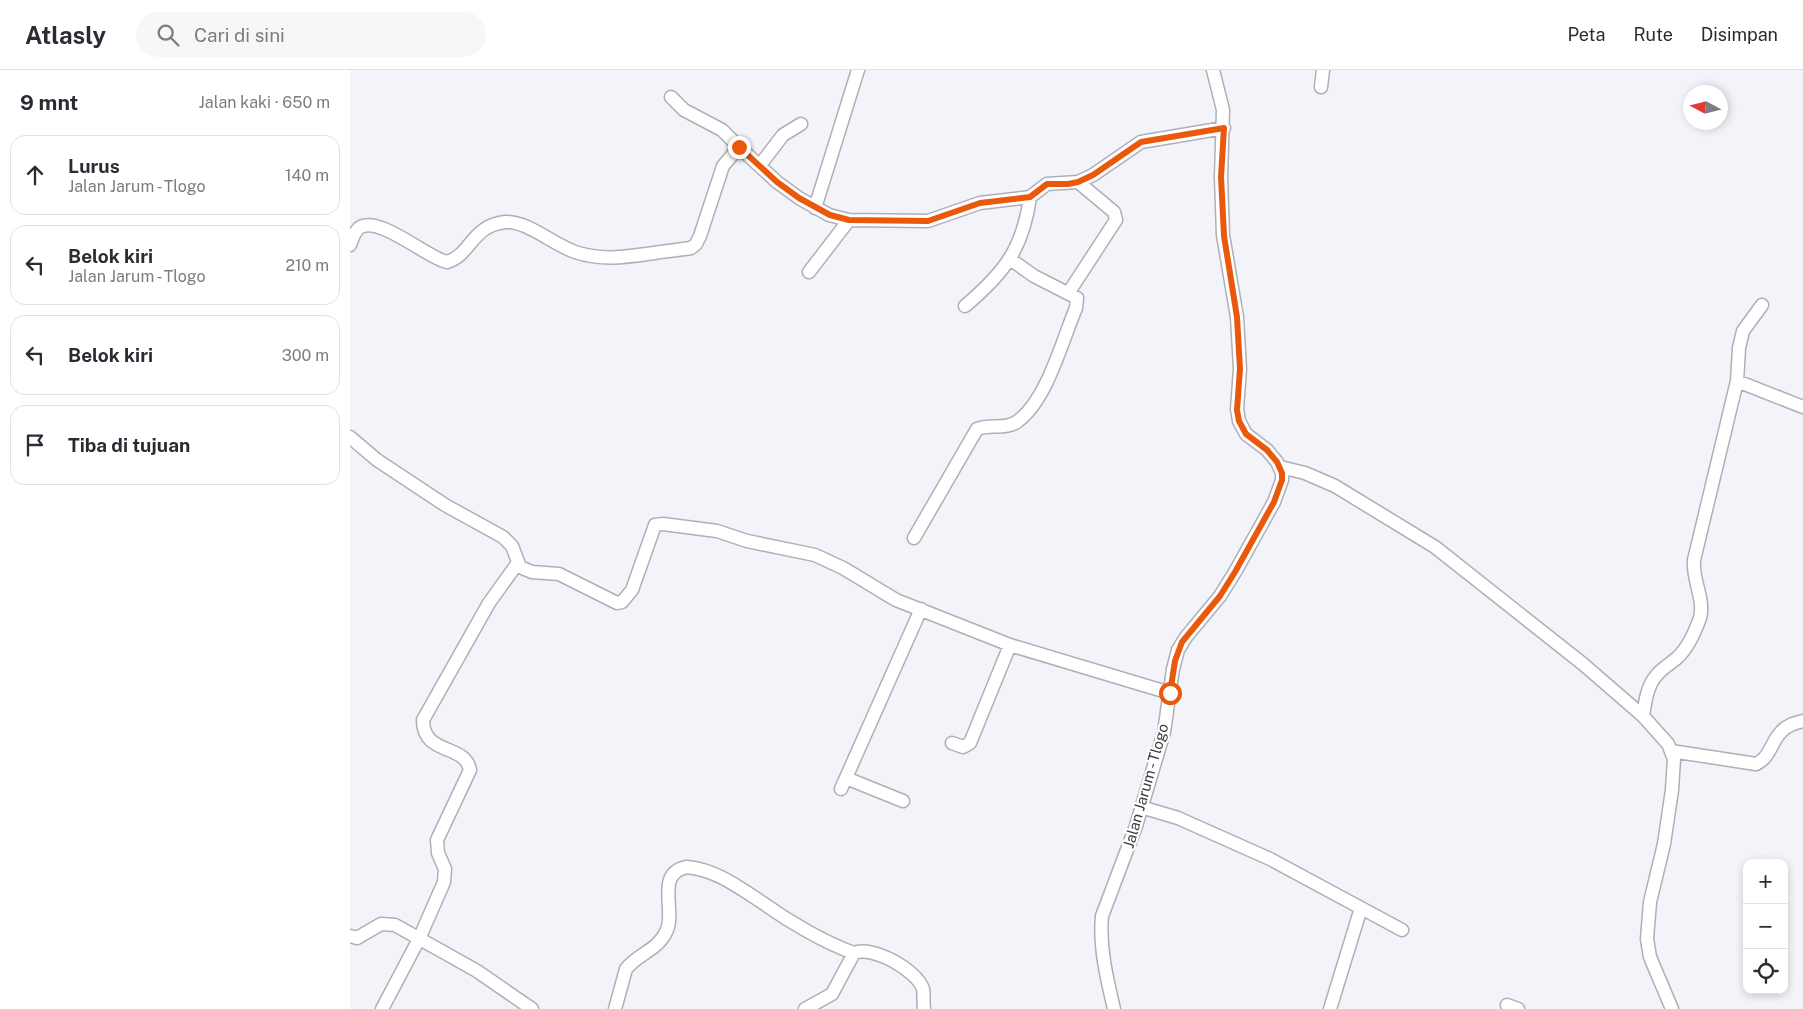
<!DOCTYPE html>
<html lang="id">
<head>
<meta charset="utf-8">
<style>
	:root { --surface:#fff; --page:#f7f7f7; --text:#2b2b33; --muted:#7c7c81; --line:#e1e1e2 }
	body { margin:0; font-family:"Public Sans",sans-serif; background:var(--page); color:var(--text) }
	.controls { position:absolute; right:15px; bottom:15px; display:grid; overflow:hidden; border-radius:10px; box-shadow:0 2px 8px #0003 }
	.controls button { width:45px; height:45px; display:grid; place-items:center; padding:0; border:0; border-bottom:1px solid var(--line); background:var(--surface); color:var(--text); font:25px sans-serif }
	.compass { position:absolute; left:1333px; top:15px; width:45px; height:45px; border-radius:50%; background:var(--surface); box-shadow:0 2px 8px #0003; rotate:277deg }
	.stop { position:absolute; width:15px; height:15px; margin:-11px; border:4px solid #ea580c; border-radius:50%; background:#fff }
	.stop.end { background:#ea580c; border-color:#fff; box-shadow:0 1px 5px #0008 }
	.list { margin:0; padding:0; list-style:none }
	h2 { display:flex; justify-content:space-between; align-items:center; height:65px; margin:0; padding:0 20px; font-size:21px }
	h2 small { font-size:16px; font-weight:400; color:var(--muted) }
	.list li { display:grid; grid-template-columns:32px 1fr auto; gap:15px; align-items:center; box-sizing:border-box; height:80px; margin:0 10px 10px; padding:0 10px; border:1px solid var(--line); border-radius:15px }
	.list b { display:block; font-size:19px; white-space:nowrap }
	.list p { margin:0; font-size:16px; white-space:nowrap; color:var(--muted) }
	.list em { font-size:16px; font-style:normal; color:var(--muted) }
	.icon { flex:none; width:28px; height:28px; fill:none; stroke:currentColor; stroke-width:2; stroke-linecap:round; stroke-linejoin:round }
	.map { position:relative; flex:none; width:1453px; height:939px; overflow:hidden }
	header { display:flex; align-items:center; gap:30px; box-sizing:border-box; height:70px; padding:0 25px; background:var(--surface); border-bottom:1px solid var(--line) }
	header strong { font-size:24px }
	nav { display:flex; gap:28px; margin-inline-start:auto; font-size:18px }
	.search { width:350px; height:45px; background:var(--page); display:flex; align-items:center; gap:12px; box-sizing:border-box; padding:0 18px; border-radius:28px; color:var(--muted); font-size:19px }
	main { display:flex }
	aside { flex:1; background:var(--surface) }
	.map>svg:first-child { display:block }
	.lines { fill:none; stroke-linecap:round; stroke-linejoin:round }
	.minor-casing { stroke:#b0afb7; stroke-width:15 }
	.minor { stroke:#fff; stroke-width:12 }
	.route { stroke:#ea580c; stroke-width:6 }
	.labels { text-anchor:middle; stroke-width:4.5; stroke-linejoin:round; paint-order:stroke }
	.street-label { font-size:15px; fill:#3b3a3d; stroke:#fff }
</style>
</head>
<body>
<header>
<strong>Atlasly</strong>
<div class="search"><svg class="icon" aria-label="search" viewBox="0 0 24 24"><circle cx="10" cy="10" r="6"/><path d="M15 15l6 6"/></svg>Cari di sini</div>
<nav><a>Peta</a><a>Rute</a><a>Disimpan</a></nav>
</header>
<main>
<aside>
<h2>9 mnt<small>Jalan kaki · 650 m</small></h2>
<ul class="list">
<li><svg class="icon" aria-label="ahead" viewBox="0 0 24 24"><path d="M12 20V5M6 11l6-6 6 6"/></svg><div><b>Lurus</b><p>Jalan Jarum - Tlogo</p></div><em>140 m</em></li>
<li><svg class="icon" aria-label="left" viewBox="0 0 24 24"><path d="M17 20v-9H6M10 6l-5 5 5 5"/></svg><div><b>Belok kiri</b><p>Jalan Jarum - Tlogo</p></div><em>210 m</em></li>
<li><svg class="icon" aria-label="left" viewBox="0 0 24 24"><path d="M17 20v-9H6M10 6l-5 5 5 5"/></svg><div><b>Belok kiri</b></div><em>300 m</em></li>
<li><svg class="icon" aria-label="arrive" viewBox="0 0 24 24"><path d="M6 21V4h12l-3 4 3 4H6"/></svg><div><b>Tiba di tujuan</b></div></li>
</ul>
</aside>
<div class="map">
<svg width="1453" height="939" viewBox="0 0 1453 939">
	<rect width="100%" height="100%" fill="#f3f3fa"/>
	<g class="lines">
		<defs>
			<path id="minor" d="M971,17L973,0
				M321,27L334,40L372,60L389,77
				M410,95L433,65L451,54
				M465,138L508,0
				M0,175C2,170 4,162 9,158C28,144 77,188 97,192C121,185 121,156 155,152C176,150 204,175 225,182C252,191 276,187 304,183C316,181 329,180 341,178L346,174L350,166L373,96L389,77L427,112L449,128L479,145L499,150L578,151L630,133L680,127L697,114L728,112L743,105L791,72L874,58
				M459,202L499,150
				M719,222L766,150L764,142L728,112
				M615,236C654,203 673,179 680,127
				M1387,311L1453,337
				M0,367L27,390L95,435L153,467L162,476L170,497L182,502L209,504L267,533L272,532L282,520L305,455L313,454L367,461L397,471L465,485L493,498L546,530L660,575L820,623
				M930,397L955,403L985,416L1085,477L1233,594L1293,646L1318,674L1324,689L1322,720L1314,774L1300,832L1297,869L1300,887L1322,939
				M564,468L627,359C640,354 657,360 668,351C697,330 712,271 726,238L727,228L684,206L660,189
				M1293,646C1295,633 1297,616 1306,606C1311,599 1320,594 1327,588C1338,578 1345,562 1350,548C1355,529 1342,510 1344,490L1387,311L1389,278L1393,261L1412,235
				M602,673L613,677L620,673L660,575
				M1321,681L1406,694C1420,688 1421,672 1431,662C1437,655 1445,653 1453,651
				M496,708L553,731
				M491,719L571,539
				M791,737L828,748L920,789L1052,860
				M0,866L7,868L31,854L45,855L127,901L182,939
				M1157,935L1168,939
				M32,939L69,869L94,812L95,799L88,783L87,770L120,700C115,673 73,686 73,650L139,533L167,494
				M265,939L276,899C287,884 307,881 316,862C327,842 304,803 337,797C367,800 388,817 413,833C438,851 475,873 504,883C522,875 567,900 573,919C574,925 573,933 574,939
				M455,939L482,924L504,883
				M764,939C757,909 749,877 752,846L786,756L814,662L823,599L828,580L836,567L870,526L885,502L924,432L932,410V403L927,392L917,380L896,364L889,351L887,339L890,299L887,247L873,165L871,107L873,40L863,0
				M980,939L1011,838"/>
		</defs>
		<!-- minor casing -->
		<use href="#minor" class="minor-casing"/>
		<!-- minor -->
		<use href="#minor" class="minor"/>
	</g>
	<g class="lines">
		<!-- route -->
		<path class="route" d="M389,77L427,112L449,128L480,145L499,150L578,151L630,133L680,127L697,114H718L728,112L743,105L791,72L874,58L871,107L874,166L887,247L890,299L887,340L889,351L896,364L917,380L927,392L932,403V410L924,432L885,502L870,526L832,572L825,591L820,623"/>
	</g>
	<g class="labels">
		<!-- street labels -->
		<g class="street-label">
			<text transform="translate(796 716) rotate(-74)" y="5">Jalan Jarum - Tlogo</text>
		</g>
	</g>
</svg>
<div class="controls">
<button>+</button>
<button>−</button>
<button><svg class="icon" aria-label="locate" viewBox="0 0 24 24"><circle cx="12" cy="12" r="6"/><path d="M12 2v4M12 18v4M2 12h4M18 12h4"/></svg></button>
</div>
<svg class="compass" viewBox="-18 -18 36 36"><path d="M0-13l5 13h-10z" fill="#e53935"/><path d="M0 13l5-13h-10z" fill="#7c7c81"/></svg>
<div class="stop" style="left:820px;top:623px"></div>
<div class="stop end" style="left:389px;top:77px"></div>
</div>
</main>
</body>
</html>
